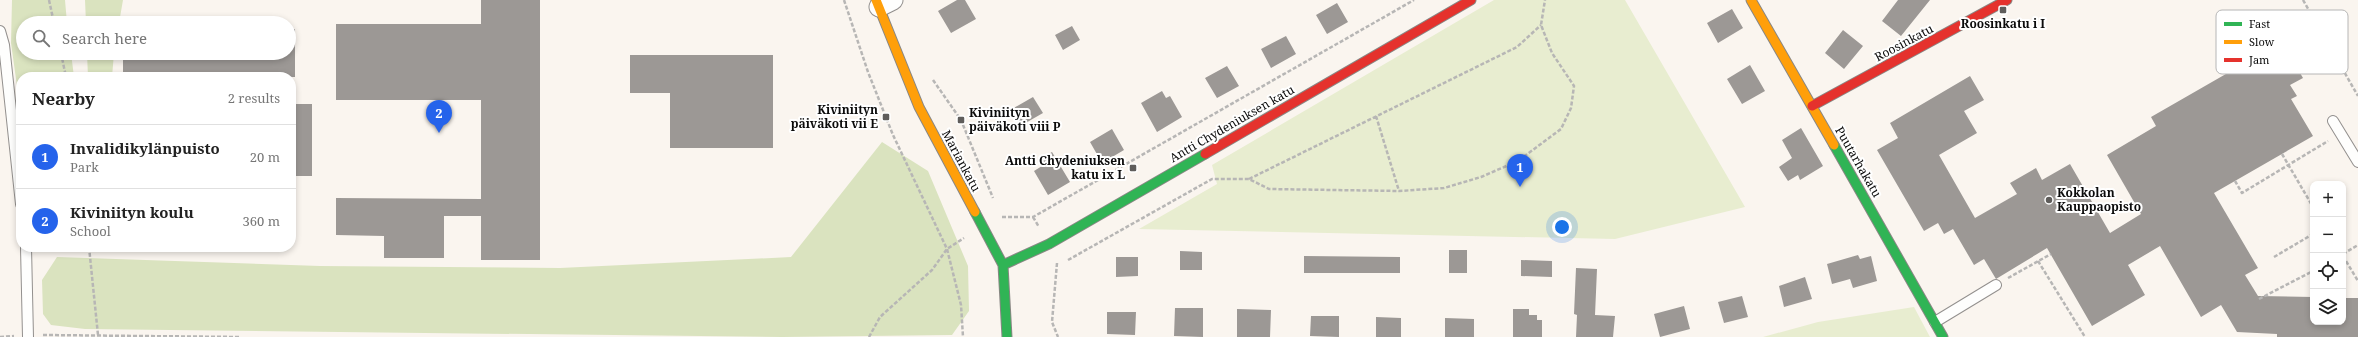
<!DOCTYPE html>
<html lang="en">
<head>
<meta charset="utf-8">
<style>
	:root { --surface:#fff; --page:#f6f6f6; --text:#222; --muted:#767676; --line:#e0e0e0; --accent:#2563eb }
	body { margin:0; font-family:"Noto Serif",serif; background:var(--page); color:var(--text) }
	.controls { position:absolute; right:12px; bottom:12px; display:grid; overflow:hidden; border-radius:8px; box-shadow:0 2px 6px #0003 }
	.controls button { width:36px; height:36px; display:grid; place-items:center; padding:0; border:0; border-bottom:1px solid var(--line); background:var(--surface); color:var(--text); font:20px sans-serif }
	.you { position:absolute; left:1562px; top:227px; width:14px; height:14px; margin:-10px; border:3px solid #fff; border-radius:50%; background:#1a73e8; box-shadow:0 0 0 6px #1a73e833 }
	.badge { display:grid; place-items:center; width:26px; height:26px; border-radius:50%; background:var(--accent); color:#fff; font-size:13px; font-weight:700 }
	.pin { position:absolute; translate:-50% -33px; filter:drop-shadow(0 1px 2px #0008) }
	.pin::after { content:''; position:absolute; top:21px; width:14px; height:12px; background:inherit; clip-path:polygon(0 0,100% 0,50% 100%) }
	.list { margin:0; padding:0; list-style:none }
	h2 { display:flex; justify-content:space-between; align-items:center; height:52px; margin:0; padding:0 16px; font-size:17px }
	h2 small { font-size:13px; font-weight:400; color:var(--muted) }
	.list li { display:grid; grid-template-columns:26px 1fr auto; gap:12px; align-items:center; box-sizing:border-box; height:64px; padding:0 16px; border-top:1px solid var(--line) }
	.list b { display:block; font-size:15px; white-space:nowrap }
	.list p { margin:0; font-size:13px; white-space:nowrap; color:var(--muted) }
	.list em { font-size:13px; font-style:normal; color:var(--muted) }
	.icon { flex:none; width:22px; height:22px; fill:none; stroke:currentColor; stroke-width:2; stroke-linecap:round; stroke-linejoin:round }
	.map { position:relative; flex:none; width:2358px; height:337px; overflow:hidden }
	.search { position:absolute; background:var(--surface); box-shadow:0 2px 6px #0003; left:16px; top:16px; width:280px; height:44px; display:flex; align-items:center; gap:10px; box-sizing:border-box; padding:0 14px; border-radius:22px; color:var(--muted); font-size:15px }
	.panel { position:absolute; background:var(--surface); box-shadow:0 2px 6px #0003; left:16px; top:72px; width:280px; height:180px; border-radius:16px }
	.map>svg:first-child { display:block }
	.green { fill:#e8edd0 }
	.forest { fill:#dae3bf }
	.building { fill:#9c9895 }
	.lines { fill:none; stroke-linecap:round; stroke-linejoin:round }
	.lane-casing { stroke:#93908e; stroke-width:12 }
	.street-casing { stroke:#93908e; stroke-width:21 }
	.fast-casing { stroke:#898784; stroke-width:11 }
	.slow-casing { stroke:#898784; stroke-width:11 }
	.jam-casing { stroke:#898784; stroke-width:11 }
	.path { stroke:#b7b6b5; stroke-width:2.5; stroke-dasharray:4 2; stroke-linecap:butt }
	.lane { stroke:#fefefd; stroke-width:10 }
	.street { stroke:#fefefd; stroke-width:19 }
	.fast { stroke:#30b455; stroke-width:9 }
	.slow { stroke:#ff9f0a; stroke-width:9 }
	.jam { stroke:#e5322d; stroke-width:9 }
	.poi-dot { fill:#5f5d5b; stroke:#fff; stroke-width:1.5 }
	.labels { text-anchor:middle; stroke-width:4; stroke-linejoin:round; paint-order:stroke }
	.poi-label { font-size:12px; font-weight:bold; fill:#0b0b0b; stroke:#fff; text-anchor:end }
	.street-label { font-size:12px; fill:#0b0b0b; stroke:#fff }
	.key { fill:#fff; stroke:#b6b6b6; stroke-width:1 }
	.key-label { font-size:11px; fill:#0b0b0b }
</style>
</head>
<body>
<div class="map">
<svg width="2358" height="337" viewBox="0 0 2358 337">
	<rect width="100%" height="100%" fill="#faf5ef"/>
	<!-- green -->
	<path class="green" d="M1494,0H1625L1745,207L1615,239L1139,229L1217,184L1212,165Z
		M1914,307L1930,337H1763L1818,322Z"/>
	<!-- forest -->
	<path class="forest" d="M12,0H65L67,23H23V53H71L74,77H21V115L11,43Z
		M85,0H123L119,23H86Z
		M87,53H114L112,77H88Z
		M882,142L928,171L968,266L969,311L952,335L782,337L85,329L51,325L43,314L42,280L57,257L320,266L560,268L791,257Z"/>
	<!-- building -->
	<path class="building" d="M481,0H540V260H481V216H444V258H384V236L336,235V198L481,199V100H336V24H481Z
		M957,0H965L976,19L951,33L938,11Z
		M1898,0H1930L1901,36L1882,21Z
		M1337,3L1348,22L1327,34L1316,15Z
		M1732,9L1743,28L1718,43L1707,23Z
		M123,21L201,22H267L123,23Z
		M1072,26L1080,40L1063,50L1055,35Z
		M289,29H295V77L123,76V53H289Z
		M1843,30L1863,46L1844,69L1825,53Z
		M1286,36L1296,54L1271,68L1261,49Z
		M2286,49L2303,78L2290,85L2297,96L2291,99L2313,136L2214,193L2258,268L2245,275L2258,296L2313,297V322H2343V298H2358V337H2277V334L2237,332L2221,305L2201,317L2160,246L2128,265L2145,295L2092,326L2047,248L1996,279L1984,259L1974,265L1953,229L1944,234L1938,223L1924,231L1877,150L1898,138L1890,123L1970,76L1984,100L1964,111L1977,133L1939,155L1975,218L2017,194L2010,183L2036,168L2042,180L2070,164L2110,233L2141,214L2107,155L2156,126L2151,117L2252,59L2256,66Z
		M630,55H773V148H670V93H630Z
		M1750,65L1765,91L1742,104L1727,79Z
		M1227,66L1239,86L1217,98L1205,78Z
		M1162,91L1166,98L1170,96L1182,117L1157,132L1141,103Z
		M1033,97L1043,113L1022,125L1012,109Z
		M291,104H312V176H291Z
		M1801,128L1823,166L1800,180L1798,175L1788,181L1779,167L1792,158L1782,140Z
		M1112,129L1124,150L1102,163L1090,142Z
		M1052,152L1070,182L1048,195L1034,171L1042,166L1039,160Z
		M1449,250H1467V273H1449Z
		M1180,251L1202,252V270H1180Z
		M1858,255L1860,259L1871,256L1877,281L1853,288L1850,279L1832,284L1827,264Z
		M1304,256L1400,257V273H1304Z
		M1116,257H1138V276L1116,277Z
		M1521,260L1552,261V277L1521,276Z
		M1576,268L1597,269L1595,315L1615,316L1613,337H1576L1577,315L1574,314Z
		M1805,277L1812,299L1784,307L1779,286Z
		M1742,296L1748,317L1724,323L1718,302Z
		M1684,306L1690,329L1660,337L1654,314Z
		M1175,308H1203V337L1174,336Z
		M1237,309L1271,310L1270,337H1237Z
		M1513,309H1529V315H1537V320H1542V337H1513Z
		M1107,312H1136L1135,335L1107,334Z
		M1311,316H1339V337L1310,336Z
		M1376,317L1401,318V337H1376Z
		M1445,318L1474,319V337H1445Z"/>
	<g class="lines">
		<defs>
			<path id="lane" d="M0,31L4,45L21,204
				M2333,121L2358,162
				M26,247L28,337
				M1935,322L1996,285"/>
			<path id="street" d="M879,7L893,0"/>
			<path id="fast" d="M1834,145L1943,337
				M975,212L1003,265L1007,337
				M1003,265L1049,244L1205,154"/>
			<path id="slow" d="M876,0L919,107L975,212
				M1751,0L1834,145"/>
			<path id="jam" d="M1812,106L2007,0
				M1205,154L1471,0"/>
		</defs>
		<!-- lane casing -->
		<use href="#lane" class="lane-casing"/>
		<!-- street casing -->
		<use href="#street" class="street-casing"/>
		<!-- fast casing -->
		<use href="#fast" class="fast-casing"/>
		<!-- slow casing -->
		<use href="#slow" class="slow-casing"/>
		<!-- jam casing -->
		<use href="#jam" class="jam-casing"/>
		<!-- path -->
		<path class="path" d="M49,0L54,23
			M844,0L868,72L893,135L947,249L961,305L963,337
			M2303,0L2358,96
			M61,53L66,77
			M933,80L961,120L993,198
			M1376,116L1399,191
			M2282,154L2313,207
			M1249,179L1517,47L1541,25
			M2235,181L2242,193L2328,141
			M1002,217H1033L1414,0
			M1033,217L1039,227
			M2343,217H2344
			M89,247L98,335
			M2343,254L2358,245
			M2343,256L2358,281
			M2274,257L2313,234
			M1068,260L1212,179H1249L1269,189L1399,191L1444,188L1481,177L1518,161L1561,129L1571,108L1574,86L1552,53L1541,25L1545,0
			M2038,261L2085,337
			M1057,263L1052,322L1058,337
			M2008,278L2051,254
			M2259,299L2313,271
			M43,335L241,337
			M0,337L14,336
			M869,337L880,317L932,270L947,249L964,238"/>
		<!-- lane -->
		<use href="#lane" class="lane"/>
		<!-- street -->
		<use href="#street" class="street"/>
		<!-- fast -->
		<use href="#fast" class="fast"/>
		<!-- slow -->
		<use href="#slow" class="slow"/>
		<!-- jam -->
		<use href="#jam" class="jam"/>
	</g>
	<!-- markers -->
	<g class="poi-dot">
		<rect x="1999" y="6" width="8" height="8" rx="2"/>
		<rect x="882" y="113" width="8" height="8" rx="2"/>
		<rect x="957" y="116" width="8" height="8" rx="2"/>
		<rect x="1129" y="164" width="8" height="8" rx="2"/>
		<circle cx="2049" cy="200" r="4"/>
	</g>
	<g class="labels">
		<!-- poi labels -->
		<g class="poi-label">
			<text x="2003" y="28" text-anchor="middle">Roosinkatu i I</text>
			<text x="878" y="114">Kiviniityn<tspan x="878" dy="14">päiväkoti vii E</tspan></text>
			<text x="969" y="117" text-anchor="start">Kiviniityn<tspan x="969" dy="14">päiväkoti viii P</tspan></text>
			<text x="1125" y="165">Antti Chydeniuksen<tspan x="1125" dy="14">katu ix L</tspan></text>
			<text x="2057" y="197" text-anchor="start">Kokkolan<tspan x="2057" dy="14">Kauppaopisto</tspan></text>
		</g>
		<!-- street labels -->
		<g class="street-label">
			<text transform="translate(1904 43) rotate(-28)" y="4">Roosinkatu</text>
			<text transform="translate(1232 124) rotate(-30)" y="4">Antti Chydeniuksen katu</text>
			<text transform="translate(961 161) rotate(62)" y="4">Mariankatu</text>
			<text transform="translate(1858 162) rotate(60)" y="4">Puutarhakatu</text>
		</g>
	</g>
	<!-- legend -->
	<rect x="2216" y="10" width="132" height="64" rx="6" class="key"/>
	<rect x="2224" y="22" width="18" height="4" fill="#30b455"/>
	<rect x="2224" y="40" width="18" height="4" fill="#ff9f0a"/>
	<rect x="2224" y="58" width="18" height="4" fill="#e5322d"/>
	<g class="key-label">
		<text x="2249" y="28">Fast</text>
		<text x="2249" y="46">Slow</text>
		<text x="2249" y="64">Jam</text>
	</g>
</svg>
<div class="controls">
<button>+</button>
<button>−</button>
<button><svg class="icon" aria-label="locate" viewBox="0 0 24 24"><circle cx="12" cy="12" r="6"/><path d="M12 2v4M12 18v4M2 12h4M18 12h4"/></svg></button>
<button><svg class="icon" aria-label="layers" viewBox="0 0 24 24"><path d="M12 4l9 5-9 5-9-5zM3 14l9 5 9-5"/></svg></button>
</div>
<div class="you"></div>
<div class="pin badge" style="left:1520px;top:187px">1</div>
<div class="pin badge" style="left:439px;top:133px">2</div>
<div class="search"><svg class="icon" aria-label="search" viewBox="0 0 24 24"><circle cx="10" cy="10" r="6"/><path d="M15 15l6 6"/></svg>Search here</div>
<section class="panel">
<h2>Nearby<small>2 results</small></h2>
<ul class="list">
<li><span class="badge">1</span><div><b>Invalidikylänpuisto</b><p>Park</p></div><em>20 m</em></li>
<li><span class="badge">2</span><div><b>Kiviniityn koulu</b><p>School</p></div><em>360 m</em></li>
</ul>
</section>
</div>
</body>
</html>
